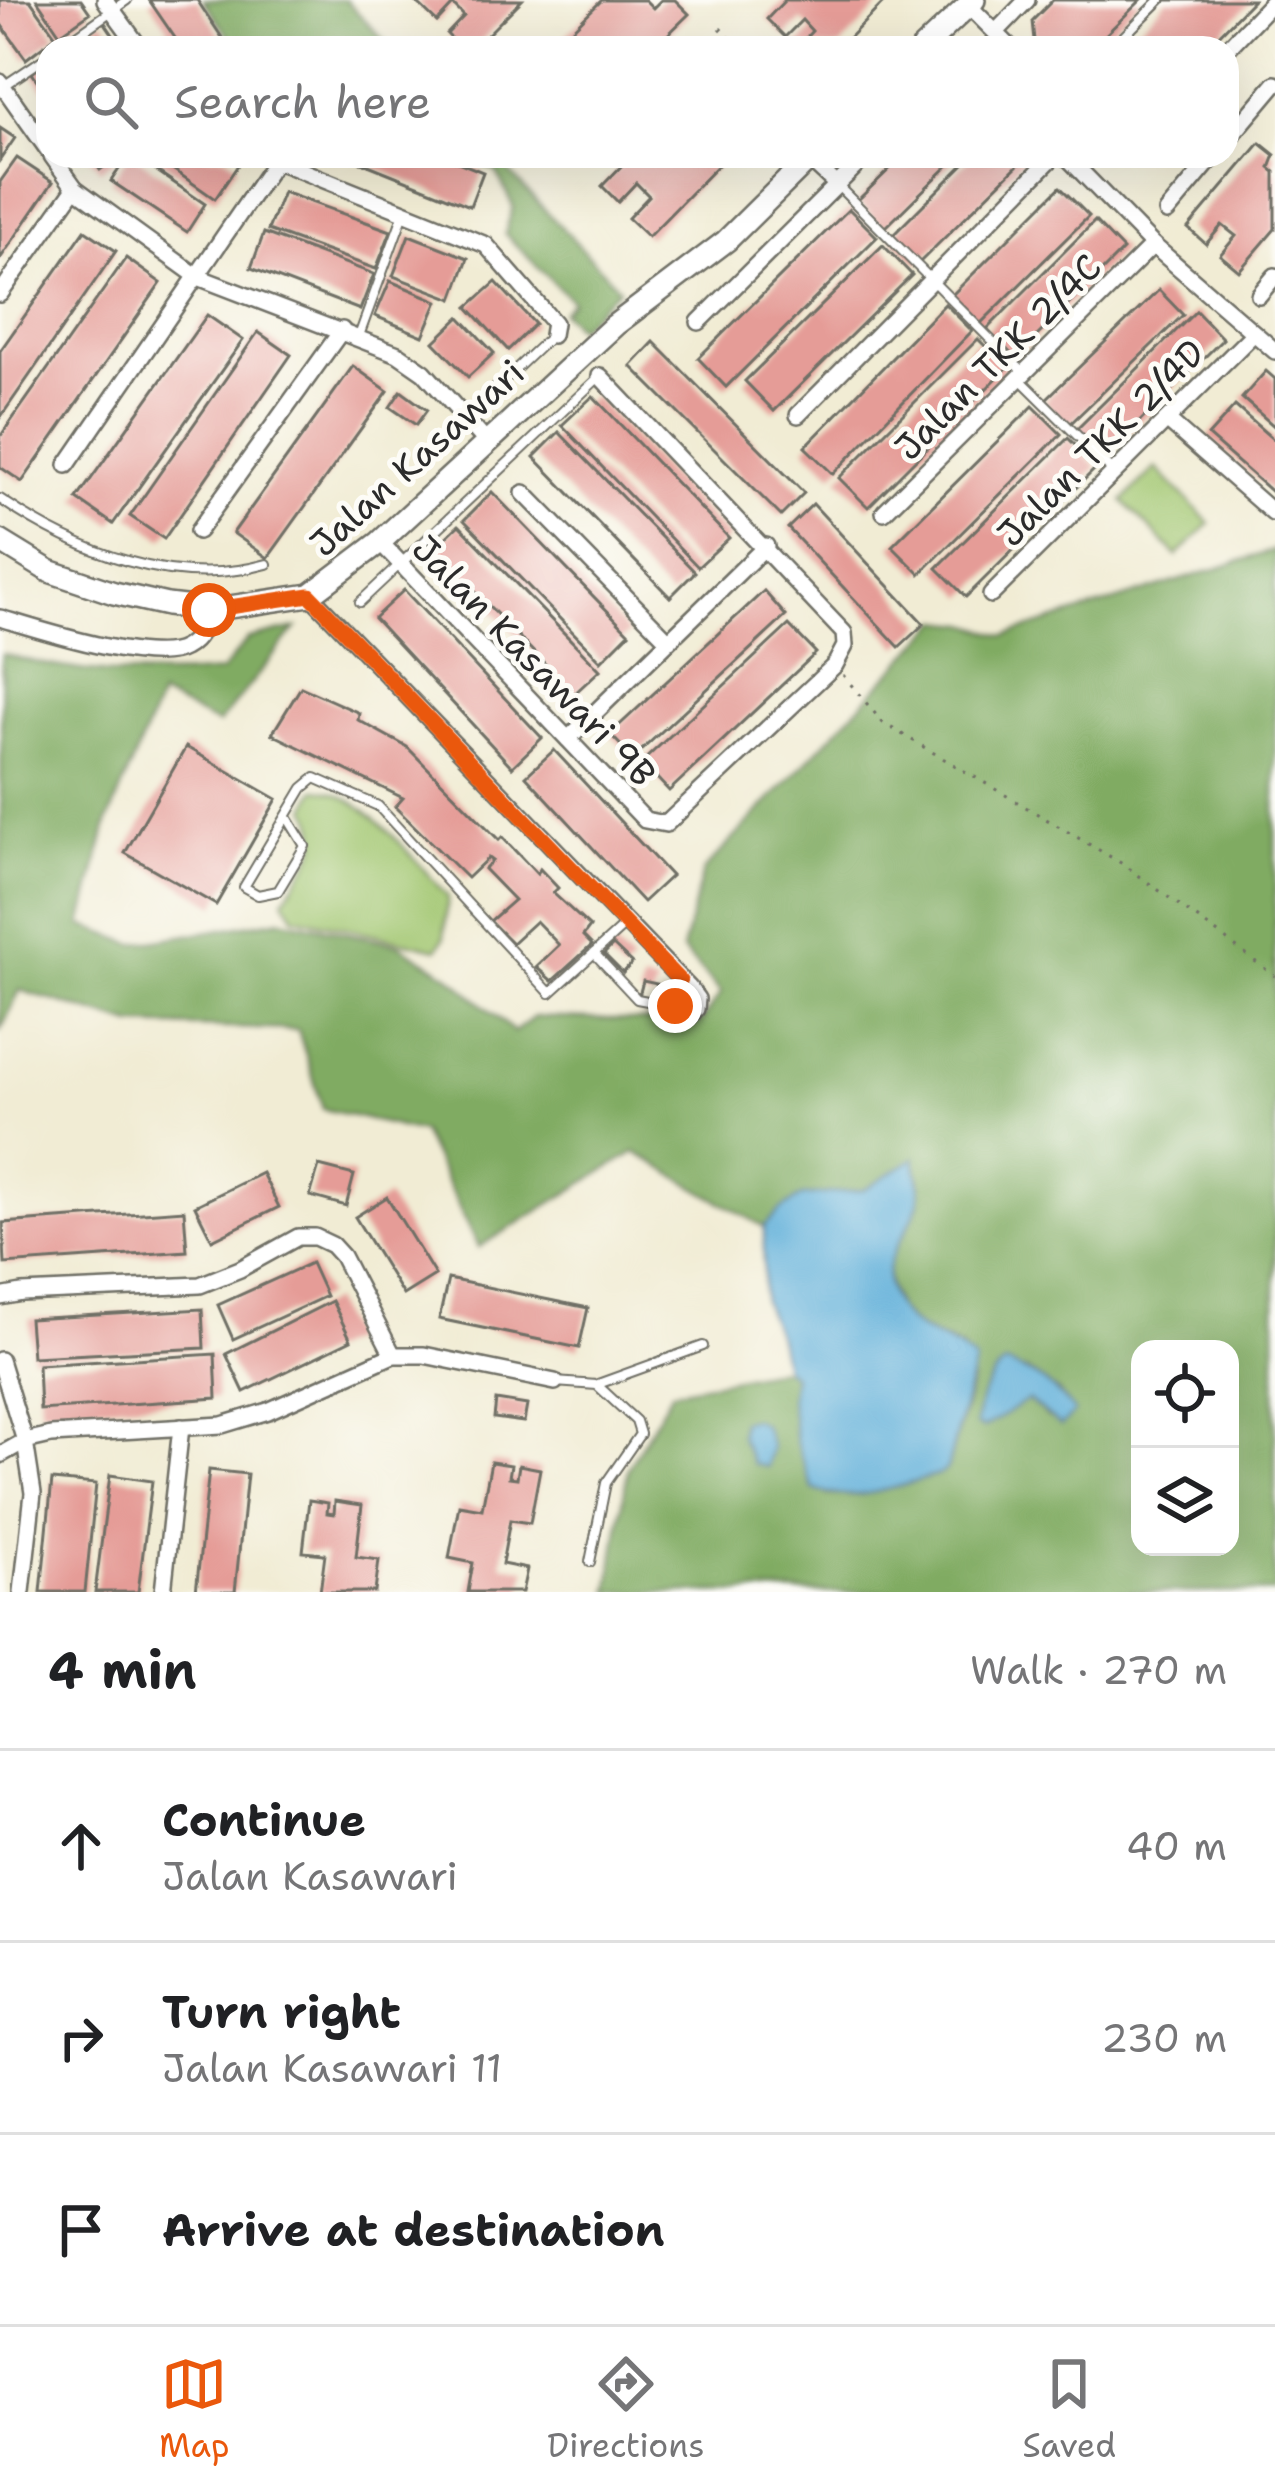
<!DOCTYPE html>
<meta charset="utf-8">
<style>
body{margin:0;font-family:"Shantell Sans",sans-serif;background:#f2f2f2;color:#202124}
.controls{position:absolute;right:36px;bottom:36px;display:grid;overflow:hidden;border-radius:24px;box-shadow:0 12px 48px #0002}
.controls button{width:108px;height:108px;display:grid;place-items:center;padding:0;border:0;border-bottom:3px solid #e0e0e0;background:#fff;color:#202124;font:60px sans-serif}
.stop{position:absolute;width:36px;height:36px;margin:-27px;border:9px solid #ea580c;border-radius:50%;background:#fff}
.stop.end{background:#ea580c;border-color:#fff;box-shadow:0 3px 12px #0008}
.list{margin:0;padding:0;list-style:none}
h2{display:flex;justify-content:space-between;align-items:center;height:156px;margin:0;padding:0 48px;font-size:51px}
h2 small{font-size:39px;font-weight:400;color:#757577}
.list li{display:grid;grid-template-columns:78px 1fr auto;gap:36px;align-items:center;box-sizing:border-box;height:192px;padding:0 48px;border-top:3px solid #e0e0e0}
.list b{display:block;font-size:45px;white-space:nowrap}
.list p{margin:0;font-size:39px;white-space:nowrap;color:#757577}
.list em{font-size:39px;font-style:normal;color:#757577}
.icon{flex:none;width:66px;height:66px;fill:none;stroke:currentColor;stroke-width:2;stroke-linecap:round;stroke-linejoin:round}
.map{position:relative;flex:none;width:1275px;height:1592px;overflow:hidden}
.search{position:absolute;background:#fff;box-shadow:0 12px 48px #0002;left:36px;right:36px;top:36px;height:132px;display:flex;align-items:center;gap:30px;box-sizing:border-box;padding:0 42px;border-radius:36px;color:#757577;font-size:45px}
.sheet{height:732px;background:#fff}
nav{display:flex;justify-content:space-around;align-items:center;box-sizing:border-box;height:168px;border-top:3px solid #e0e0e0;background:#fff;font-size:33px;color:#757577}
nav a{display:grid;justify-items:center;gap:6px}
nav .on{color:#ea580c}
.map>svg:first-child{display:block}
.green{fill:#a1c670;stroke:#66784e;stroke-width:3}
.forest{fill:#80ab62;stroke:#566b46;stroke-width:3;fill-rule:evenodd}
.water{fill:#5eafd9;stroke:#446d82;stroke-width:3}
.building{fill:#e59c97}
.lines{fill:none;stroke-linecap:round;stroke-linejoin:round}
.lane-casing{stroke:#706f66;stroke-width:12}
.street-casing{stroke:#706f66;stroke-width:20}
.secondary-casing{stroke:#706f66;stroke-width:26}
.path{stroke:#706f66;stroke-width:3;stroke-dasharray:3 9;stroke-linecap:butt}
.lane{stroke:#fff;stroke-width:8}
.street{stroke:#fff;stroke-width:15}
.secondary{stroke:#fff;stroke-width:21}
.route{stroke:#ea580c;stroke-width:15}
.labels{text-anchor:middle;dominant-baseline:central;stroke-width:10;stroke-linejoin:round;paint-order:stroke}
.street-label{font-size:36px;fill:#2b2b2b;stroke:#fdfcf7}
</style>
<div class="map">
<svg width="1275" height="1592" viewBox="0 0 1275 1592">
<rect width="100%" height="100%" fill="#fdfcf7"/>
<filter id="ink" filterUnits="userSpaceOnUse"><feTurbulence type="fractalNoise" baseFrequency=".00833" numOctaves="2"/><feDisplacementMap in="SourceGraphic" scale="24" xChannelSelector="R" yChannelSelector="G"/><feConvolveMatrix kernelMatrix="1 2 1 2 8 2 1 2 1" color-interpolation-filters="sRGB"/></filter>
<filter id="wash" filterUnits="userSpaceOnUse"><feTurbulence type="fractalNoise" baseFrequency=".004" numOctaves="4" result="noise"/><feDisplacementMap in="SourceGraphic" scale="48" xChannelSelector="R" yChannelSelector="G"/><feGaussianBlur stdDeviation="2.7" result="paint"/><feColorMatrix in="noise" values="0 0 0 0 0 0 0 0 0 0 0 0 0 0 0 0 0 1.4 0 .05"/><feComposite in="paint" operator="in"/></filter>
<g filter="url(#wash)">
<rect width="100%" height="100%" fill="#f1ecd4"/>
<g class="green">
<path d="M1156,468l54,55 -33,33 -54,-55z"/>
<path d="M316,789c46,0 103,76 132,108l-4,41 -7,11 -143,-33 -10,-17c21,-33 47,-54 23,-91z"/>
</g>
<g class="forest">
<path d="M203,0h143l45,48h-154z"/>
<path d="M457,156h37l125,132 -42,40 -15,-16 10,-11 -67,-67 8,-28 -17,-35z"/>
<path d="M1275,550v1042h-666l19,-124 44,-77 112,-23 9,7 -3,25 6,42 31,53h33l78,-20 9,-6 25,-87 -9,-33 -47,-22 -17,-17 -9,-22 -4,-22 35,-80 -6,-27 -52,31 -61,6 -38,31 -129,-75 -156,95 -58,-115 -98,-23 -25,-79 -165,-5 -113,-35 -20,42 2,-378c72,20 145,25 219,18l27,-33 48,-11 -78,96 -58,-28 -53,128 -25,101 52,19 147,-25 117,25 52,32 64,56 20,-15 166,6 21,-30 -39,-43 21,-79 237,-250 28,3 37,12zM1140,1349h90v198h-90zM1026,1370l33,22 14,20 -24,6 -21,-18 -10,3z"/>
</g>
<g class="water">
<path d="M915,1158c2,16 8,30 3,47 -13,38 -48,60 -20,104 17,27 56,30 77,53l-28,107 -9,6c-39,11 -86,30 -125,14l-17,-47 -6,-42 3,-25 -9,-7 -6,-30 -15,-36 1,-75 17,-17 21,-14 61,-6z"/>
<path d="M1005,1364c29,9 51,23 69,48l-13,14 -33,-26 -45,28 -7,-3c2,-24 9,-46 29,-61z"/>
<path d="M753,1419l11,7 7,21 -4,20 -14,-3 -13,-28 1,-15z"/>
</g>
<g id="blocks">
<g class="building">
<path d="M0,0h30l26,36 -30,23 -26,-36z"/>
<path d="M37,0h44l9,13 -30,21z"/>
<path d="M149,0h48l32,48h-47z"/>
<path d="M420,0h102l-48,48h-14l-13,-14 17,-18 -11,-11 -16,17 -20,-19z"/>
<path d="M602,0h43l8,8 8,-8h14l14,14 -35,34h-101z"/>
<path d="M785,0h101l-47,48h-43l16,-17 -10,-11 -17,17 -18,-18z"/>
<path d="M1053,0h88l-49,48h-52l-6,-8 -2,-19z"/>
<path d="M1167,0h86l-47,48h-88z"/>
<path d="M103,20l19,28h-48l-4,-5z"/>
<path d="M48,61v35l-16,-23z"/>
<path d="M0,128l15,10 -15,22z"/>
<path d="M1260,143l15,12 -5,13 5,4v57l-36,42 -19,-16 16,-19 -14,-11 -16,19 -18,-16z"/>
<path d="M90,156h29l-19,14z"/>
<path d="M128,156h7l70,48 -18,28 -76,-51z"/>
<path d="M154,156h71l13,9 -23,34z"/>
<path d="M346,156h97l40,16 -13,34z"/>
<path d="M631,156h96l-79,81 -20,-19 21,-22 -13,-13 -18,19 -16,-16z"/>
<path d="M903,156h55l-73,72 -28,-27z"/>
<path d="M972,156h55l-109,108 -27,-27z"/>
<path d="M17,158l36,24 -53,77v-77z"/>
<path d="M1060,187l29,29 -111,110 -28,-29z"/>
<path d="M283,192l108,39 -15,38 -108,-39z"/>
<path d="M849,209l28,28 -151,150 -28,-29z"/>
<path d="M1095,221l28,29 -110,110 -29,-28z"/>
<path d="M85,230l31,21 -116,167v-67z"/>
<path d="M264,233l110,41 -14,36 -109,-42z"/>
<path d="M409,235l59,23 -15,41 -60,-23z"/>
<path d="M883,245l29,30 -138,136 -29,-30z"/>
<path d="M126,258l35,25 -139,199 -22,-15v-30z"/>
<path d="M390,281l48,20 -15,35 -48,-20z"/>
<path d="M496,282l39,42 -27,26 -40,-43z"/>
<path d="M1159,290l24,25 -115,111 -24,-25z"/>
<path d="M945,304l27,27 -139,143 -28,-27z"/>
<path d="M1196,311l27,28 -120,119 -27,-28z"/>
<path d="M207,315l36,25 -130,184 -36,-25z"/>
<path d="M460,317l34,36 -26,24 -34,-35z"/>
<path d="M258,332l33,23 -127,184 -34,-23z"/>
<path d="M978,339l29,29 -139,139 -29,-29z"/>
<path d="M654,342l150,151 -23,23 -150,-150z"/>
<path d="M353,366l35,25 -120,167 -35,-25z"/>
<path d="M1266,371l9,8v48l-33,-29z"/>
<path d="M401,391l26,19 -11,15 -26,-18z"/>
<path d="M593,396l136,142 -31,29 -136,-142z"/>
<path d="M1033,406l28,28 -141,140 -28,-28z"/>
<path d="M1235,406l40,35v54l-67,-59z"/>
<path d="M559,432l136,140 -25,25 -136,-140z"/>
<path d="M1068,438l29,29 -131,130 -29,-29z"/>
<path d="M492,492l137,141 -28,28 -137,-141z"/>
<path d="M813,504l111,120 -25,23 -111,-119z"/>
<path d="M459,525l141,145 -26,24 -140,-145z"/>
<path d="M404,590l138,148 -30,29 -138,-149z"/>
<path d="M764,591l22,25 -153,142 -23,-24z"/>
<path d="M789,625l27,28 -147,138 -27,-29z"/>
<path d="M301,687l58,26 -1,7 49,27 92,93 3,-3 35,37 3,-5 18,19 -5,5 37,34 -7,9 9,9 -40,36 -16,-14 23,-22 -23,-24 -24,22 -22,-22 24,-21 -30,-31 8,-8 -4,-3 -21,20 -72,-71 8,-9 -131,-64z"/>
<path d="M186,747l91,52 -61,106 -91,-52z"/>
<path d="M554,750l117,126 -28,26 -117,-126z"/>
<path d="M613,945l19,18 -9,10 -19,-19z"/>
<path d="M643,981l14,3 -5,15 -13,-3z"/>
<path d="M319,1166l35,9 -8,31 -36,-10z"/>
<path d="M262,1173l17,34 -67,33 -17,-34z"/>
<path d="M387,1197l48,78 -32,20 -48,-78z"/>
<path d="M184,1210l3,41 -182,13 -2,-41z"/>
<path d="M311,1263l15,33 -93,43 -15,-34z"/>
<path d="M448,1279l140,29 -9,40 -140,-29z"/>
<path d="M332,1301l19,39 -107,52 -18,-38z"/>
<path d="M202,1309l2,39 -172,9 -3,-38z"/>
<path d="M215,1354l2,44 -177,12 -2,-45z"/>
<path d="M496,1400l31,5 -3,17 -30,-4z"/>
<path d="M491,1462l20,3 -2,12 8,1 2,-13 21,4 -10,54 -20,-3 -8,44 25,5 -5,23h-54l5,-29 -24,-5 10,-53 23,4z"/>
<path d="M209,1470l38,4 -12,118h-39z"/>
<path d="M110,1475l42,6 -14,111h-43z"/>
<path d="M52,1480l44,4 -11,108h-44z"/>
<path d="M309,1500l19,3 -1,10 7,1 1,-13 27,4 -6,52 23,3 -4,32h-55l5,-38 -22,-2z"/>
</g>
</g>
</g>
<g filter="url(#ink)">
<use href="#blocks" fill-opacity="0" stroke="#706f66" stroke-width="3"/>
<g class="lines">
<g class="lane-casing">
<g id="lane">
<path d="M59,48l68,-48"/>
<path d="M1112,48l48,-48"/>
<path d="M5,85l43,-29"/>
<path d="M837,185l186,187"/>
<path d="M359,336l45,-123"/>
<path d="M1020,379l93,92"/>
<path d="M466,416l85,-80"/>
<path d="M0,499c77,53 174,91 267,65"/>
<path d="M360,602l239,-225"/>
<path d="M287,817l18,29 -27,45 -20,4 -14,-8 59,-99 12,-10 63,28 172,187 75,-68"/>
<path d="M594,953l43,46 37,7"/>
<path d="M555,1382l42,3 39,36 4,13 -34,49 -16,79"/>
<path d="M598,1384l105,-38"/>
</g>
</g>
<g class="street-casing">
<g id="street">
<path d="M105,0l35,48"/>
<path d="M968,5l43,43"/>
<path d="M996,32l31,-32"/>
<path d="M1227,49l47,-49"/>
<path d="M0,82l48,68"/>
<path d="M1227,141l48,-57"/>
<path d="M52,156l23,32 123,89 200,77 26,18 64,72"/>
<path d="M265,156l221,89 68,78 -2,12"/>
<path d="M1066,156l87,89 122,106"/>
<path d="M809,159l28,26"/>
<path d="M1167,212l47,-56"/>
<path d="M0,294l75,-106"/>
<path d="M1259,295l16,-19"/>
<path d="M699,322l167,-166"/>
<path d="M798,415l256,-259"/>
<path d="M1168,421l105,92"/>
<path d="M67,465l208,-303"/>
<path d="M524,493l144,147"/>
<path d="M884,512l269,-267"/>
<path d="M198,531l144,-201"/>
<path d="M380,542l265,278 21,4 169,-159 10,-19 -1,-13 -244,-257"/>
<path d="M310,595l379,393 8,11 -1,10 -7,8 -7,-1c-10,-14 -9,-20 -2,-35"/>
<path d="M991,595l263,-262"/>
<path d="M0,618c37,11 152,49 184,30 16,-9 20,-22 25,-38"/>
<path d="M568,739l198,-193"/>
<path d="M0,1297l22,-4 178,-8 40,-16 58,-32h17l17,8 10,11 51,99"/>
<path d="M0,1360l25,81 8,52 -11,99"/>
<path d="M0,1455l25,-14 26,-6 171,-10 46,-14 125,-56h31l131,27"/>
<path d="M163,1592l18,-165"/>
</g>
</g>
<g class="secondary-casing">
<g id="secondary">
<path d="M923,48l51,-48"/>
<path d="M0,541l49,30 65,22 53,12 42,5 101,-15 70,-53 235,-217 111,-84 86,-85"/>
</g>
</g>
<g class="path">
<path d="M720,28l20,20"/>
<path d="M878,48l1,-1"/>
<path d="M843,675l40,48 243,143 149,110"/>
</g>
<use href="#lane" class="lane"/>
<use href="#street" class="street"/>
<use href="#secondary" class="secondary"/>
</g>
</g>
<g class="lines" filter="url(#ink)">
<path class="route" d="M209,610l101,-15 370,386 -7,15 2,10"/>
</g>
<g class="labels">
<g class="street-label">
<text transform="translate(998 357) rotate(-45)">Jalan TKK 2/4C</text>
<text transform="translate(1101 443) rotate(-45)">Jalan TKK 2/4D</text>
<text transform="translate(417 458) rotate(-42)">Jalan Kasawari</text>
<text transform="translate(534 661) rotate(46)">Jalan Kasawari 9B</text>
</g>
</g>
</svg>
<div class="controls">
<button><svg class="icon" aria-label="locate" viewBox="0 0 24 24"><circle cx="12" cy="12" r="6"/><path d="M12 2v4M12 18v4M2 12h4M18 12h4"/></svg></button>
<button><svg class="icon" aria-label="layers" viewBox="0 0 24 24"><path d="M12 4l9 5-9 5-9-5zM3 14l9 5 9-5"/></svg></button>
</div>
<div class="stop" style="left:209px;top:610px"></div>
<div class="stop end" style="left:675px;top:1006px"></div>
<div class="search"><svg class="icon" aria-label="search" viewBox="0 0 24 24"><circle cx="10" cy="10" r="6"/><path d="M15 15l6 6"/></svg>Search here</div>
</div>
<section class="sheet">
<h2>4 min<small>Walk · 270 m</small></h2>
<ul class="list">
<li><svg class="icon" aria-label="ahead" viewBox="0 0 24 24"><path d="M12 20V5M6 11l6-6 6 6"/></svg><div><b>Continue</b><p>Jalan Kasawari</p></div><em>40 m</em></li>
<li><svg class="icon" aria-label="right" viewBox="0 0 24 24"><path d="M7 20v-9h11M14 6l5 5-5 5"/></svg><div><b>Turn right</b><p>Jalan Kasawari 11</p></div><em>230 m</em></li>
<li><svg class="icon" aria-label="arrive" viewBox="0 0 24 24"><path d="M6 21V4h12l-3 4 3 4H6"/></svg><div><b>Arrive at destination</b></div></li>
</ul>
</section>
<nav>
<a class="on"><svg class="icon" aria-label="map" viewBox="0 0 24 24"><path d="M3 6l6-2 6 2 6-2v14l-6 2-6-2-6 2zM9 4v14M15 6v14"/></svg>Map</a>
<a><svg class="icon" aria-label="directions" viewBox="0 0 24 24"><path d="M12 3l9 9-9 9-9-9zM9 14v-3h6M13 9l2 2-2 2"/></svg>Directions</a>
<a><svg class="icon" aria-label="saved" viewBox="0 0 24 24"><path d="M7 4h10v16l-5-4-5 4z"/></svg>Saved</a>
</nav>
